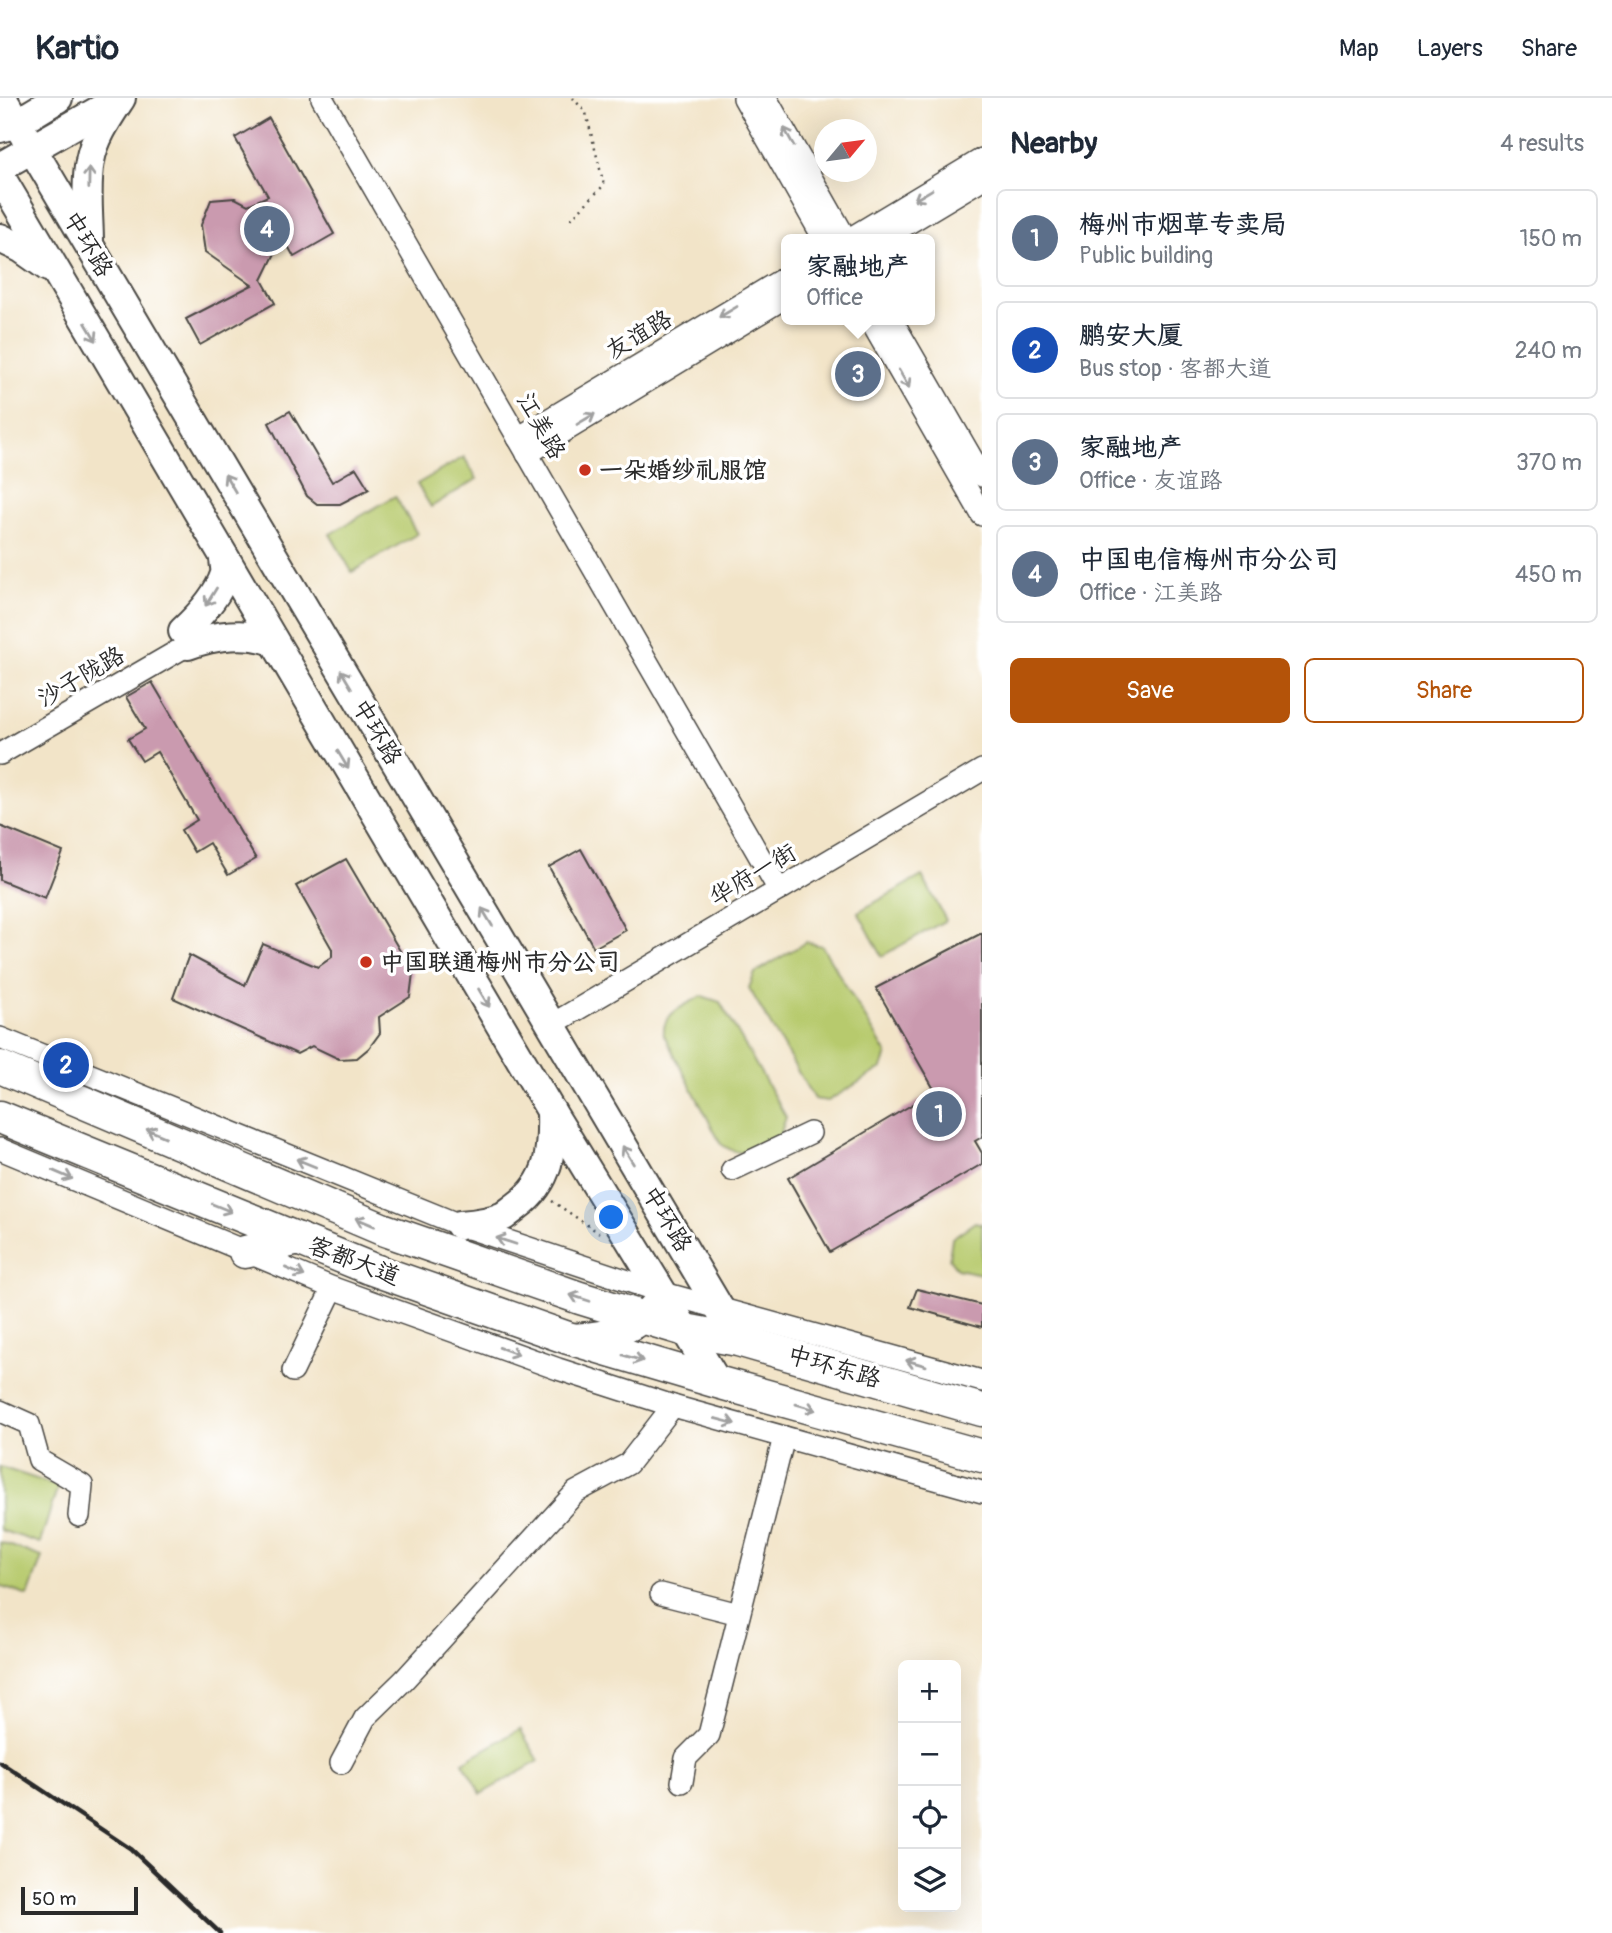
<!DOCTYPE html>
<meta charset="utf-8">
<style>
body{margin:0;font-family:Pangolin,"LXGW WenKai TC",sans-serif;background:#f6f6f7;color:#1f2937}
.controls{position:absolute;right:21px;bottom:21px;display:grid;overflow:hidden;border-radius:10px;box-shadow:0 7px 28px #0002}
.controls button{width:63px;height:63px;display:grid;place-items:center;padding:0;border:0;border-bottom:2px solid #e0e1e3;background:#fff;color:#1f2937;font:35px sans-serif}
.compass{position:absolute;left:814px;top:21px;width:63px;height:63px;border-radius:50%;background:#fff;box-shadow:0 7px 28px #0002;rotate:61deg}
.scale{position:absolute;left:21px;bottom:18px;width:117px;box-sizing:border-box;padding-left:7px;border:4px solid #2b2b2b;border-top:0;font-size:19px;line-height:24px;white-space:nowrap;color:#2b2b2b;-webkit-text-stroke:5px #fff;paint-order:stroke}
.you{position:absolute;left:612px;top:1120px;width:24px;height:24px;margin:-18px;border:5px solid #fff;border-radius:50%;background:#1a73e8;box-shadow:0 0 0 10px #1a73e833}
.badge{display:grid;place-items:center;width:46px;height:46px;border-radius:50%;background:#b45309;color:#fff;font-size:23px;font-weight:700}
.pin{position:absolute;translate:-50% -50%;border:4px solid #fff;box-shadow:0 2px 7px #0006}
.popup{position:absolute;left:781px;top:136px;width:154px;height:91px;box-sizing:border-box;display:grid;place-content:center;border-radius:10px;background:#fff;filter:drop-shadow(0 2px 5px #0005);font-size:23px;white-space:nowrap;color:#747a83}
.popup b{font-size:26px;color:#1f2937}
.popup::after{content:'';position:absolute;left:50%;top:100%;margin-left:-14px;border:14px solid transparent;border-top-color:#fff}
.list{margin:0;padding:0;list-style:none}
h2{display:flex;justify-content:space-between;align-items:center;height:91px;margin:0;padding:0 28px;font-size:30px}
h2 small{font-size:23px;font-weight:400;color:#747a83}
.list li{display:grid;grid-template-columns:46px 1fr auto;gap:21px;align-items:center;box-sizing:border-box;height:98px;margin:0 14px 14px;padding:0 14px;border:2px solid #e0e1e3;border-radius:10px}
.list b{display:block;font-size:26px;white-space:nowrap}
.list p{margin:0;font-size:23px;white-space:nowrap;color:#747a83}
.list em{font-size:23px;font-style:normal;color:#747a83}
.actions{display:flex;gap:14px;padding:21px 28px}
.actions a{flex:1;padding:16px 0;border:2px solid #b45309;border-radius:10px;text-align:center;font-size:24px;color:#b45309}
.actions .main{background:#b45309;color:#fff}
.icon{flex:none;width:38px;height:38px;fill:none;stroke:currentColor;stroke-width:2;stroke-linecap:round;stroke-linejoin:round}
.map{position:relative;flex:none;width:982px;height:1835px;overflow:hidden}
header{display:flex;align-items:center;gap:42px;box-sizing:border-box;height:98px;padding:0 35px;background:#fff;border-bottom:2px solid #e0e1e3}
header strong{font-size:33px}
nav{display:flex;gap:38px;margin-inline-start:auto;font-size:24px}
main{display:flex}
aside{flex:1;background:#fff}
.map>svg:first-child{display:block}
.green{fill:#b7ca6d;stroke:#717a4c;stroke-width:2}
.building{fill:#ca9aaf}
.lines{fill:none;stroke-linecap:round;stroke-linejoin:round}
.minor-casing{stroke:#494743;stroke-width:24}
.major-casing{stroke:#494743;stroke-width:32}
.highway-casing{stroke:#494743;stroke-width:35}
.path{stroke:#494743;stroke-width:2.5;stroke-dasharray:2 5;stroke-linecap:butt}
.minor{stroke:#fff;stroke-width:21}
.major{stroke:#fff;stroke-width:28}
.highway{stroke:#fff;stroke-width:32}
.rail{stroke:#2b2b2b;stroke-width:4.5}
.oneway{stroke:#a0a0a0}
.poi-dot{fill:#c8321e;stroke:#fff;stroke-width:2.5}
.labels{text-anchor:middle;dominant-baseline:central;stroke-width:7;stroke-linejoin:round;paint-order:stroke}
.street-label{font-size:24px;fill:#2b2b2b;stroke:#fff}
.poi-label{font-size:24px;font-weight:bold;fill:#2b2b2b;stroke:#fff;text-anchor:start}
</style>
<header>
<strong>Kartio</strong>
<nav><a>Map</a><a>Layers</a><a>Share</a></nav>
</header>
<main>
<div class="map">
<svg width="982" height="1835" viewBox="0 0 982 1835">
<rect width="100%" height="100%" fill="#fff"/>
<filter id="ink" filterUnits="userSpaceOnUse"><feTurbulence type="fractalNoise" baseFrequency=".0143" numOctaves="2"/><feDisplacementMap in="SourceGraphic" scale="14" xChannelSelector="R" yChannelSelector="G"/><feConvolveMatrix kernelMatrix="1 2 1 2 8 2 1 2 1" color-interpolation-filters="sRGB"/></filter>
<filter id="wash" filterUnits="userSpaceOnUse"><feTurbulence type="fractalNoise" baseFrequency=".00686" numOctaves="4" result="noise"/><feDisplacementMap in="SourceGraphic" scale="28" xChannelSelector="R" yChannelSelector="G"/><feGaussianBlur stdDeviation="1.57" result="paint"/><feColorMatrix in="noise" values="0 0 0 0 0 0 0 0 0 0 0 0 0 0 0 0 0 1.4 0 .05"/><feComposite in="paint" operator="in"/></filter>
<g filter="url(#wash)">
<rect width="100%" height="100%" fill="#f2e4c8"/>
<g class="green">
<path d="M464,359l13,22 -46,28 -14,-23z"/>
<path d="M395,398l22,38 -65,38 -22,-38z"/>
<path d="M922,778l24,44 -64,36 -24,-44z"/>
<path d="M806,844l16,4 65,108 -5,14 -54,33 -14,-2 -65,-111 6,-15z"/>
<path d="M702,898l18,6 66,115 -6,18c-23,13 -34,27 -59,9l-57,-109c-3,-22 22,-30 38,-39z"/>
<path d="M975,1124l7,2v50l-25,-5 -8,-11 3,-20z"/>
<path d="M0,1369l58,19 -18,57 -40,-13z"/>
<path d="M0,1444l42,15 -14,39 -28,-10z"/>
<path d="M520,1631l19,32 -58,33 -18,-32z"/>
</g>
<g id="blocks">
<g class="building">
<path d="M269,20l65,116 -40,23 -11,-20 -21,43 13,23 -75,42 -14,-26 66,-34 -47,-33 -4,-27 10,-25 24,-2 13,7 20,-9 -33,-58z"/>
<path d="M290,313l42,71 24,-14 13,21 -29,15h-23l-10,-8 -38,-73z"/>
<path d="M152,584l104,177 -28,16 -19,-32 -15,9 -13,-22 16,-10 -40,-68 -15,9 -14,-22 17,-10 -19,-32z"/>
<path d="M0,728l63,26 -18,46 -45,-18z"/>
<path d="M581,751l45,81 -32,18 -45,-81z"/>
<path d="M346,761l67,114 -3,24 -31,20 1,16 -11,15 -12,10 -18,1 -27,-13 -15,8 -124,-56 16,-43 56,30 18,-41 55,23 14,-10v-8l-36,-63z"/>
<path d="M982,835v204l-7,4 7,12v11l-152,88 -42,-74 147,-87 -59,-103z"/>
<path d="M917,1191l65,16v22l-72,-20z"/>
</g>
</g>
</g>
<g filter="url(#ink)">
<use href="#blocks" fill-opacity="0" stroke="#494743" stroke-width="2"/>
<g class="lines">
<g class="minor-casing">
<g id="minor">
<path d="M322,0l457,792"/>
<path d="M744,0l80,141"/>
<path d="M766,0l80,141"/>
<path d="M849,141l133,-80"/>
<path d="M882,141l100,-60"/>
<path d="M870,222l112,195"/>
<path d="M892,222l90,156"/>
<path d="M518,340l268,-161"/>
<path d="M527,356l259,-157"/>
<path d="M0,656l188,-109"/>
<path d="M551,927l431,-255"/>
<path d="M0,940l460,187 204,68 318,88"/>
<path d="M0,1051l333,139 225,81 115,37 309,86"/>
<path d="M732,1072l78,-37"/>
<path d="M293,1273l40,-83"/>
<path d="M0,1313l29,13 10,36 43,25 -3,31"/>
<path d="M661,1496l78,20"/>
<path d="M341,1665l24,-45 39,-38 172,-188 52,-28 45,-58"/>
<path d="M682,1684l4,-24 23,-23 75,-298"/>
</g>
</g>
<g class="major-casing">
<g id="major">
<path d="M2,0l736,1242"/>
<path d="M0,30l17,-5 41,-25"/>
<path d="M0,69l119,-68"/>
<path d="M0,78l551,935 166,271"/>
<path d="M0,140l21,10 27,19"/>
<path d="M89,145c0,-25 -4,-57 1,-82 4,-23 18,-43 31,-63"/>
<path d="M183,533c16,-15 35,-35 42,-57 1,-5 -1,-11 -1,-17"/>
<path d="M188,547c26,-10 59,-14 85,-4"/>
<path d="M460,1127c14,-1 31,-3 44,-9 4,-3 9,-7 13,-10 34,-25 35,-56 34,-95"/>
<path d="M574,1240c32,-3 59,-4 79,-31"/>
</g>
</g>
<g class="highway-casing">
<g id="highway">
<path d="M0,969l382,162 75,26 123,43 65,20 40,12 53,10 244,70"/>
<path d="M0,1019l369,151 199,70 149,44 265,74"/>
<path d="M245,1154l54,-13"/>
</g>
</g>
<g class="path">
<path d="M571,121l33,-34 -18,-72 -13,-15"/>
<path d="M552,1103l47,32"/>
</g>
<use href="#minor" class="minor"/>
<use href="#major" class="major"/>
<use href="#highway" class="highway"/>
<path class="rail" d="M0,1664l131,87 89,84"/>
</g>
<defs><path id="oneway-shaft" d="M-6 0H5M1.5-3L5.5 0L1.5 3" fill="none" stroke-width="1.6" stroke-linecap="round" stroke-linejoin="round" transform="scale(1.75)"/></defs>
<g class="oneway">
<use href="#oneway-shaft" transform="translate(789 39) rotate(-119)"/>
<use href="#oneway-shaft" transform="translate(89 80) rotate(-89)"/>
<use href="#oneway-shaft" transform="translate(923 97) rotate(149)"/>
<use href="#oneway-shaft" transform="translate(728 214) rotate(149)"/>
<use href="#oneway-shaft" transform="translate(91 234) rotate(59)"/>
<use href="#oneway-shaft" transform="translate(904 281) rotate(60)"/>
<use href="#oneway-shaft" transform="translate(586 321) rotate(-31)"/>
<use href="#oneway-shaft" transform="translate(230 385) rotate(-121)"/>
<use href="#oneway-shaft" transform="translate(211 499) rotate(122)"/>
<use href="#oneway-shaft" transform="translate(346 581) rotate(-121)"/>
<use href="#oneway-shaft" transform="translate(343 662) rotate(59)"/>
<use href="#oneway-shaft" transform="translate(487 819) rotate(-121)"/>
<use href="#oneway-shaft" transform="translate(484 900) rotate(59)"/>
<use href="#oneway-shaft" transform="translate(156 1035) rotate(-157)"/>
<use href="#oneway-shaft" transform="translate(628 1057) rotate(-121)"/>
<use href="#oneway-shaft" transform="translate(306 1065) rotate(-158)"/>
<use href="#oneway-shaft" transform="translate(63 1077) rotate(23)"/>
<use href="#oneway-shaft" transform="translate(222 1110) rotate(22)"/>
<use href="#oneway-shaft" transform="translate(365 1124) rotate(-157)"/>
<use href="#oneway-shaft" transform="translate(506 1143) rotate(-162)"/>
<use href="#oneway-shaft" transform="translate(295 1174) rotate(23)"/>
<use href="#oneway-shaft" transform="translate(580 1200) rotate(-162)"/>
<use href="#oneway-shaft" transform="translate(509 1253) rotate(20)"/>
<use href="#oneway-shaft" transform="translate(633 1260) rotate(16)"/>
<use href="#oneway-shaft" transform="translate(916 1265) rotate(-164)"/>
<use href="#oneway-shaft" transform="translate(806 1309) rotate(16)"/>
<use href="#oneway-shaft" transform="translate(725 1323) rotate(15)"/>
</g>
</g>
<g class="poi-dot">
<circle cx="585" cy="372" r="7"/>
<circle cx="366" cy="864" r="7"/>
</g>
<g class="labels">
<g class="street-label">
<text transform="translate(88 146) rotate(59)">中环路</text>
<text transform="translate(639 237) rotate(-31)">友谊路</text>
<text transform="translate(541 328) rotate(60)">江美路</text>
<text transform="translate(81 579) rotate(-30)">沙子陇路</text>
<text transform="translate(377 634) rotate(59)">中环路</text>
<text transform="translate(753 777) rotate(-31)">华府一街</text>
<text transform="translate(667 1121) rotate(59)">中环路</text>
<text transform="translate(354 1163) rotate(21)">客都大道</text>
<text transform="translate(834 1269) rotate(16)">中环东路</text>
</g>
<g class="poi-label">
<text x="599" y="372">一朵婚纱礼服馆</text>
<text x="380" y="864">中国联通梅州市分公司</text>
</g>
</g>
</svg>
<div class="controls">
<button>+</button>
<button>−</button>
<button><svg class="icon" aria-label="locate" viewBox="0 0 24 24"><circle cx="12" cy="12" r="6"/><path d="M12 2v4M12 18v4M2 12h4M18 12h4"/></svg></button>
<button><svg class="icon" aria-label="layers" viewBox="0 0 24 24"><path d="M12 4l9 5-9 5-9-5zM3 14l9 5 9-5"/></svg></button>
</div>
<svg class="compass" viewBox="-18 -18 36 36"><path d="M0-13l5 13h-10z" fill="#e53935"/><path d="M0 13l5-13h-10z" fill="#747a83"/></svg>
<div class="scale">50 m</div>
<div class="you"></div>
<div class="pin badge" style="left:939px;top:1016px;background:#5c6f8a">1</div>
<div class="pin badge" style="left:66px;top:967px;background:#1a4fb4">2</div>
<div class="pin badge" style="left:858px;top:276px;background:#5c6f8a">3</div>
<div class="popup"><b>家融地产</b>Office</div>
<div class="pin badge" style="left:267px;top:131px;background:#5c6f8a">4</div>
</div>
<aside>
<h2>Nearby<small>4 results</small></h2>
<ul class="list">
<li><span class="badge" style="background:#5c6f8a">1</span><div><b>梅州市烟草专卖局</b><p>Public building</p></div><em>150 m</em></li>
<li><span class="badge" style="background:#1a4fb4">2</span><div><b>鹏安大厦</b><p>Bus stop · 客都大道</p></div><em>240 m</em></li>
<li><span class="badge" style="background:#5c6f8a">3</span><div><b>家融地产</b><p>Office · 友谊路</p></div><em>370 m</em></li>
<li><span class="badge" style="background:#5c6f8a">4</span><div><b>中国电信梅州市分公司</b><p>Office · 江美路</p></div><em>450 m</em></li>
</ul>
<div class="actions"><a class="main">Save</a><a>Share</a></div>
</aside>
</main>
